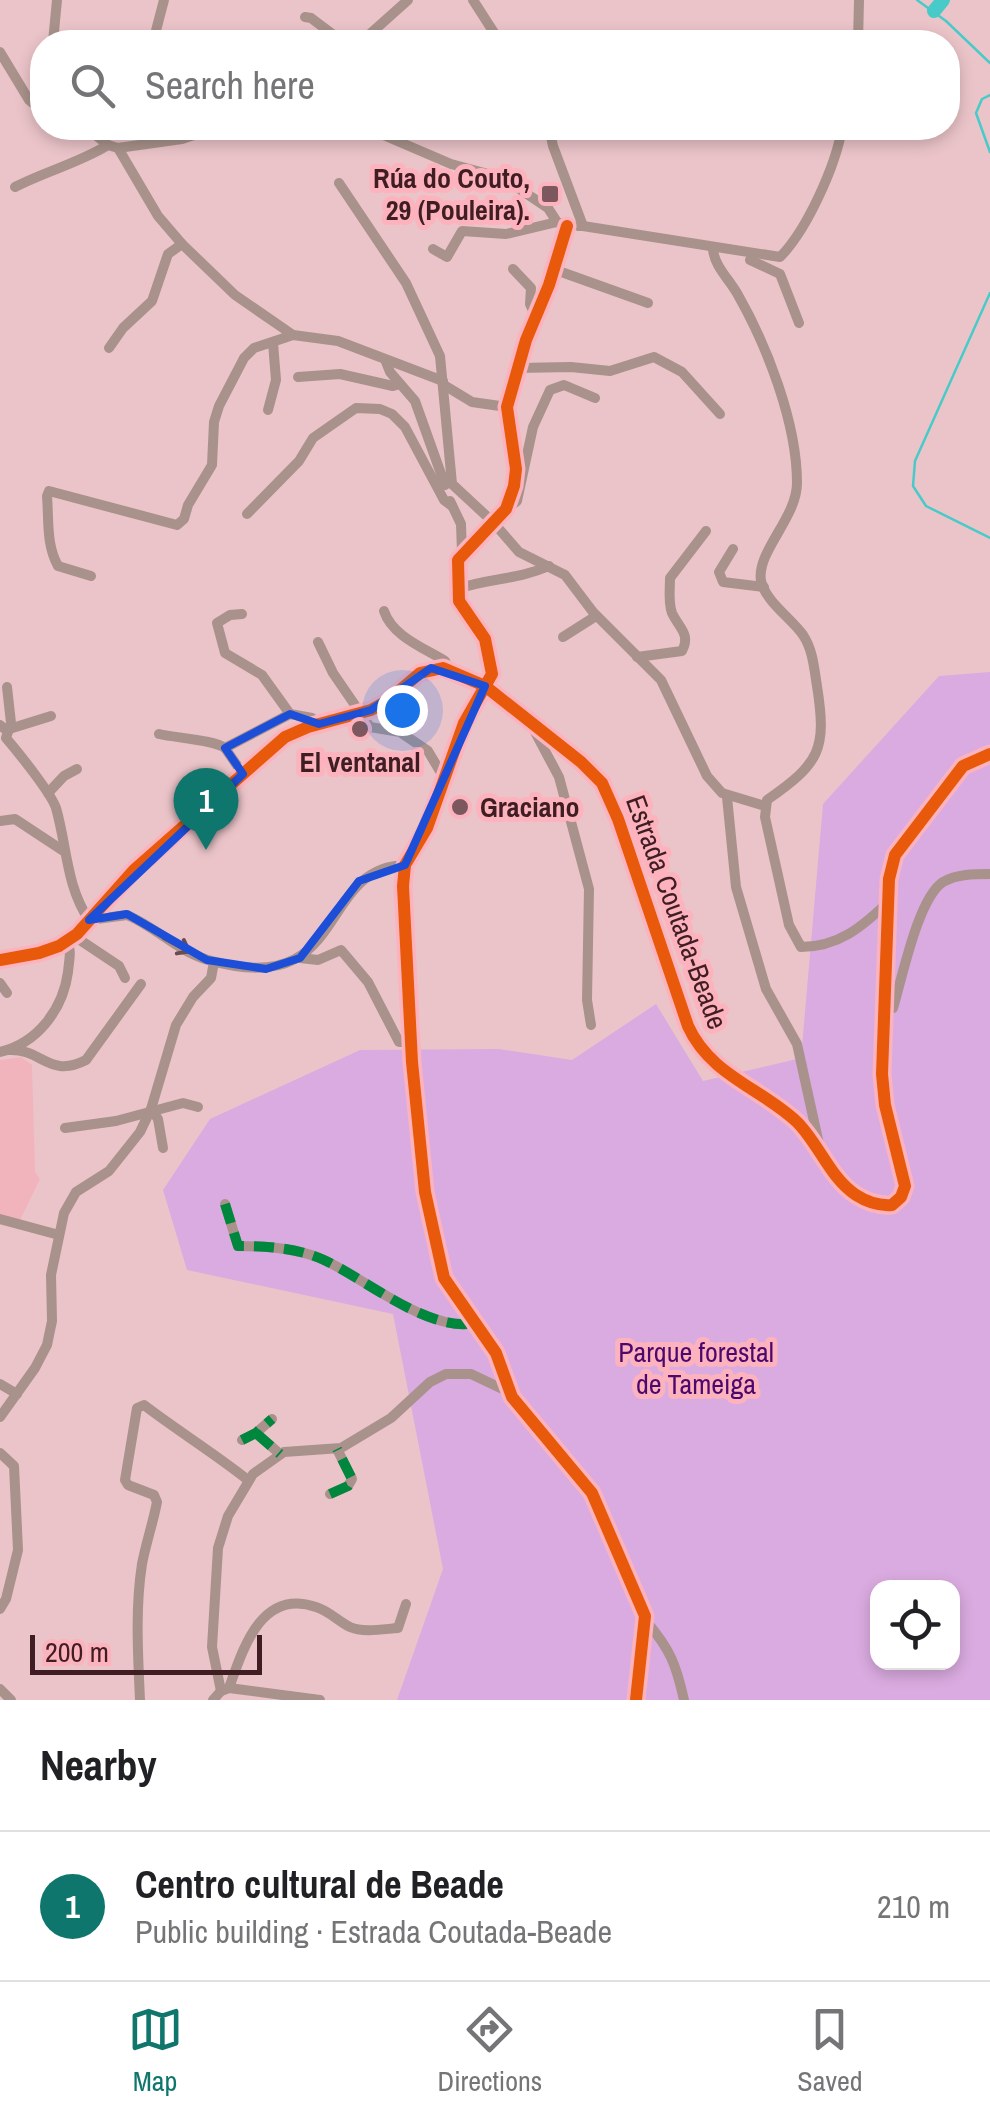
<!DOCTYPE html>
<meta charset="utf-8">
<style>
body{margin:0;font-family:"Archivo Narrow",sans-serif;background:#f6f6f6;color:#202124}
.controls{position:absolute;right:30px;bottom:30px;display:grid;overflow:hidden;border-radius:20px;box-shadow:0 5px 15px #0003}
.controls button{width:90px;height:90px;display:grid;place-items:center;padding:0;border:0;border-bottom:2px solid #e0e0e0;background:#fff;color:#202124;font:50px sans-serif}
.scale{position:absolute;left:30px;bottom:25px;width:232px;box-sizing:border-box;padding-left:10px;border:5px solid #401d23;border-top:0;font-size:28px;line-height:35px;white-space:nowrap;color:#401d23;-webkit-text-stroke:8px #fcb3bd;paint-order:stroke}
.you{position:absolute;left:402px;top:710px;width:35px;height:35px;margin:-25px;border:8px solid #fff;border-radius:50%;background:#1a73e8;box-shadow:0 0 0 15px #1a73e833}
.badge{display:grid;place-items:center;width:65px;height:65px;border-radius:50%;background:#0f766e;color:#fff;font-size:32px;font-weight:700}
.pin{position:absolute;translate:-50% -82px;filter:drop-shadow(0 2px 5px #0008)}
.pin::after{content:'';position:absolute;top:52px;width:35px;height:30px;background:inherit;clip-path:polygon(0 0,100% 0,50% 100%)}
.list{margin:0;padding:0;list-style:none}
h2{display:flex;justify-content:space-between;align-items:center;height:130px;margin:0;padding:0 40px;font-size:42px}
h2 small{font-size:32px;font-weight:400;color:#757577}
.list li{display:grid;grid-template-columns:65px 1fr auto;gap:30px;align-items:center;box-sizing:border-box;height:150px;padding:0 40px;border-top:2px solid #e0e0e0}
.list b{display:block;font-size:38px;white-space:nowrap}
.list p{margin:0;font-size:32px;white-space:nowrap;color:#757577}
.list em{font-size:32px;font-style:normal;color:#757577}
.icon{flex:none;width:55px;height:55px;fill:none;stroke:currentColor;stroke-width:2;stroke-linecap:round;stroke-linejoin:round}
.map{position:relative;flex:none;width:990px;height:1700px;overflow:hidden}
.search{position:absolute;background:#fff;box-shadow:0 5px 15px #0003;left:30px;right:30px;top:30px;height:110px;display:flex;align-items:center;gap:25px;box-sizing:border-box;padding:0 35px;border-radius:40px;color:#757577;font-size:38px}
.sheet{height:280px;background:#fff}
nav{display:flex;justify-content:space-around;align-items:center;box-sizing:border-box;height:140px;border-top:2px solid #e0e0e0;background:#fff;font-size:28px;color:#757577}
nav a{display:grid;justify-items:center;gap:5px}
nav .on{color:#0f766e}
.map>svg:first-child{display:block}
.built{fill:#f1b4bc}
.green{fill:#daabe0;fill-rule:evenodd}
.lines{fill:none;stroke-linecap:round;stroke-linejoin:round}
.stream{stroke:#48cbc8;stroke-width:2.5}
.river{stroke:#48cbc8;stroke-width:14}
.minor{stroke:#a9928b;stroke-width:10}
.quiet{stroke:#00873e;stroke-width:10;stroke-dasharray:20 10;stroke-linecap:butt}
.cycleway-casing{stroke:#fcb3bd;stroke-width:19}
.cycleway{stroke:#e8590c;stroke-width:12}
.oneway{stroke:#6a4c4d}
.marked{fill:none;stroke:#1d4ed8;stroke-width:8;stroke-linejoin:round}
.poi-dot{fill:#7c575d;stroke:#fcb3bd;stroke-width:4}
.labels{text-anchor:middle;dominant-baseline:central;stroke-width:10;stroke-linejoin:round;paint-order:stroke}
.poi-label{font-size:28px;font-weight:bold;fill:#401d23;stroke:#fcb3bd;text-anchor:end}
.street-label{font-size:28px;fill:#401d23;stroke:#fcb3bd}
.park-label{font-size:28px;fill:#4d086e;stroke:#fcb3bd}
</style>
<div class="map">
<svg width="990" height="1700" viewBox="0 0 990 1700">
<rect width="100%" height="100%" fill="#ebc4c9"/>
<path class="built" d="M21,1057l11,8 3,107 5,7 -21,43 -19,-5v-157z"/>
<path class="green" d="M990,672v1028h-593l46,-131 -50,-255 -206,-44 -24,-80 47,-71 150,-69 139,-1 73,11 84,-56 47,77 98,-23 22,-254 116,-128zM878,1588h74v74h-74z"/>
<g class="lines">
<g class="stream">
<path d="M917,0l29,21 44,42"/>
<path d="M990,95l-8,4 -6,14 14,39"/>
<path d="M990,293l-75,168 -2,25 13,20 64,32"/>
</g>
<path class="river" d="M934,11l9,-11"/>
<g class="minor">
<path d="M473,0l27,42"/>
<path d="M305,17l6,1 32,24"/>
<path d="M53,42l4,-42"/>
<path d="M153,42l11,-42"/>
<path d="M361,42l47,-42"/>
<path d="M858,42l1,-42"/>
<path d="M0,52l29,48 13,11"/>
<path d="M87,128l21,17 10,3 40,68 24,28 53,51 58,40"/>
<path d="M367,128l84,36 52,14 45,30 9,14 10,4"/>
<path d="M549,128l4,18 30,80h-5"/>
<path d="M118,148l64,-9 33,-11"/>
<path d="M339,183l67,100 34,73 12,128 41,38 26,30 46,23 28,37 68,68 46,96 15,17 43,13"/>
<path d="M15,187c31,-16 64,-24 93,-42"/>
<path d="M567,226l-18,59 -23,55 -19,67 9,62 -2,17 -8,23 -48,51 1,41 26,38 7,35 -28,49 -37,105 -22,37 -2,21 9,176 13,130 19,86 52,75 16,44 80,96 53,123 -9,84"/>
<path d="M583,226l197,31c27,-27 56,-92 62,-129"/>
<path d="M433,249l14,8 15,-26 44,3 51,-12"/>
<path d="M713,249c1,17 17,31 25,46 29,51 59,128 59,188 0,35 -41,69 -36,98 5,21 30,37 42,54 10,15 11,33 14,51 10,64 3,77 -50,114l-2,17 24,108 12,22c37,0 61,-20 86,-44"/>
<path d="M750,260l30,14 19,49"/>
<path d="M513,269l18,19 -1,16 5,11"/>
<path d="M553,269l95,34"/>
<path d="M109,348l14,-20 29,-27 16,-47 14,-10"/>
<path d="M386,362l4,10 25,29 30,84"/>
<path d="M518,368l53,-1 39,4 44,-14 28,15 38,42"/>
<path d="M298,377l42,-3 53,12 7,-2"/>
<path d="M444,385l28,17 35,5"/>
<path d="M268,410l8,-30 -3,-37"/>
<path d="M450,501l11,23 1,28"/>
<path d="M507,509l10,-8 16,-74 17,-37 14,-5 31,13"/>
<path d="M247,514l52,-53 14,-23 43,-30 24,1 12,5 13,13 39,73 8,6"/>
<path d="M733,549l-14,23 4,10 41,5"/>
<path d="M91,576l-33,-10c-12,-22 -9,-45 -11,-70l2,-5 128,34 7,-6 4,-14 24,-40 2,-43 5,-16 25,-48 10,-10 39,-13 45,6 105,40"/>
<path d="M457,589c32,-11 60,-9 92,-23"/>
<path d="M384,611c8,25 40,37 61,50l4,8"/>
<path d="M242,614l-12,1 -13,8 8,30 37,22 28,39 22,4 7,6"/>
<path d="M563,637l33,-21"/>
<path d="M318,642l15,31 37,54 30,5 28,19 16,27"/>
<path d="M637,657l45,-6c9,-17 -3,-23 -10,-38 -4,-11 -2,-24 -2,-35l36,-47"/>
<path d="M7,687l4,36 -5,15c12,14 45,55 50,70 11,38 10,78 33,112l38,-5c29,12 50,36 81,45 143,41 107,-92 197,-95"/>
<path d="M0,725l6,5 45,-14"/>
<path d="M535,732l24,45 30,112 -2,111 4,25"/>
<path d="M159,734c17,4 55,6 66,14l65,-34"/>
<path d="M225,748l18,26"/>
<path d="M48,793l16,-17 13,-7"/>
<path d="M727,797l9,90 30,102 31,55 22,100"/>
<path d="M0,821l15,-2 47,31"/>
<path d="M74,936l45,30 6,12"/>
<path d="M300,958l18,2 23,-10 27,32 31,60h12"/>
<path d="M0,960l39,-7 20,-7 18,-12 57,-64 151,-133 23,-10 63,-17 16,-9 33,-28 23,-5 42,18 96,76 21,21 16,36 70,207c22,49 73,62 109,96 22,22 33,56 59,73 11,7 23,11 36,10l9,-8 4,-11 -20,-81 -3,-31 7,-195 6,-24 68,-89 27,-12"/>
<path d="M0,983l7,10"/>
<path d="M884,1009l9,-1c9,-29 25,-110 50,-126 14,-8 31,-8 47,-8"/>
<path d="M8,1050c34,-2 41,29 78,10l55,-76"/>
<path d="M0,1052c38,-9 63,-43 68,-80 1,-12 4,-21 -1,-32"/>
<path d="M151,1109l7,10 5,29"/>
<path d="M65,1128l51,-7 67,-18 15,4"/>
<path d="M225,1204l13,42c28,0 60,2 86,14 40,18 105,73 151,63"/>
<path d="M0,1219l59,16"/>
<path d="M0,1384l17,10"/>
<path d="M0,1417l35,-49 12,-23 5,-24 -1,-46 13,-62 12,-21 33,-21 31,-39 11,-23 25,-84 17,-28 18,-19 3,-16"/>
<path d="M256,1433l24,21"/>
<path d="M242,1440l14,-7 16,-14"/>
<path d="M0,1453l14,13 4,84 -12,49 -6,10"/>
<path d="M330,1494l18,-8 4,-7 -15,-30"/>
<path d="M646,1621c24,28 30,43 38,79"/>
<path d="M229,1688c14,-39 32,-100 87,-81 13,4 22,14 34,20 13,6 34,2 48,1l8,-24"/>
<path d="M0,1689l11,11"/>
<path d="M221,1691l-9,-44 6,-99 10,-32 25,-42 31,-22 57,-4 50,-30 39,-36 16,-8h25l40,19"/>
<path d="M140,1700c-2,-45 -5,-91 2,-136 4,-21 11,-41 15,-62l-3,-7 -26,-10 -3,-5 12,-72 7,-3c34,26 70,48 104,75"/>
<path d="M213,1700l8,-9 8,-3 91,12"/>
</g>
<g class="quiet">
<path d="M225,1204l13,42c28,0 60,2 86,14 40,18 105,73 151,63"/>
<path d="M256,1433l24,21"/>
<path d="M242,1440l14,-7 16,-14"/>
<path d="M330,1494l18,-8 4,-7 -15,-30"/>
</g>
<g class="cycleway-casing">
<g id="cycleway">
<path d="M567,226l-18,59 -23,55 -19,67 9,62 -2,17 -8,23 -48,51 1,41 26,38 7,35 -28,49 -37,105 -22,37 -2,21 9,176 13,130 19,86 52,75 16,44 80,96 53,123 -9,84"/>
<path d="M0,960l39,-7 20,-7 18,-12 57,-64 151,-133 23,-10 63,-17 16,-9 33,-28 23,-5 42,18 96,76 21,21 16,36 70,207c22,49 73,62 109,96 22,22 33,56 59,73 11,7 23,11 36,10l9,-8 4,-11 -20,-81 -3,-31 7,-195 6,-24 68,-89 27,-12"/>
</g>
</g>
<use href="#cycleway" class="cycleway"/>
</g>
<defs><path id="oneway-shaft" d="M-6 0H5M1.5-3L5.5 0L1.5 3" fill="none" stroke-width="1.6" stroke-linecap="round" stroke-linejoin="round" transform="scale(2.5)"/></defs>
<use class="oneway" href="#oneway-shaft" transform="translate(177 945) rotate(28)"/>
<path class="marked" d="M431,668l54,18 -80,179 -46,16 -59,77 -34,11 -59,-9 -80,-46 -38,6 154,-146 -18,-26 65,-34 29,10 52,-14z"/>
<g class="poi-dot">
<rect x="540" y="184" width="20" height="20" rx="5"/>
<circle cx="360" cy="729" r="10"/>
<circle cx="460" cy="807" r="10"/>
</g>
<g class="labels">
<g class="poi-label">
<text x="530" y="178">Rúa do Couto,<tspan x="530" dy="32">29 (Pouleira).</tspan></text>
<text x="360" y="762" text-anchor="middle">El ventanal</text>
<text x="480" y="807" text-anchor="start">Graciano</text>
</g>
<g class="street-label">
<text transform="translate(677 912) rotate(70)">Estrada Coutada-Beade</text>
</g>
<g class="park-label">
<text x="696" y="1352">Parque forestal<tspan x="696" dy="32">de Tameiga</tspan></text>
</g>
</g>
</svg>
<div class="controls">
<button><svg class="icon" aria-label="locate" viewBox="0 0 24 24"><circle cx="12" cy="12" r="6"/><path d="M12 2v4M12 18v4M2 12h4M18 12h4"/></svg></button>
</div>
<div class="scale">200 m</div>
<div class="you"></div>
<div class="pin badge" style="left:206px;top:850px">1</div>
<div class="search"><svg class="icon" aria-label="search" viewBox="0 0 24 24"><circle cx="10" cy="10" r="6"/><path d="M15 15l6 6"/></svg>Search here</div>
</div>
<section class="sheet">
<h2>Nearby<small></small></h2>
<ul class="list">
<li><span class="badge">1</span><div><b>Centro cultural de Beade</b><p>Public building · Estrada Coutada-Beade</p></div><em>210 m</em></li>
</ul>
</section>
<nav>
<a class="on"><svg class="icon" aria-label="map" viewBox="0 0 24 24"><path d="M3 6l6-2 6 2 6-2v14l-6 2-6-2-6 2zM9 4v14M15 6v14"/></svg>Map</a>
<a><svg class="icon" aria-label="directions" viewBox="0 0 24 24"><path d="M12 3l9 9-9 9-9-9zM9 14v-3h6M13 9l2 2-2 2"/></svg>Directions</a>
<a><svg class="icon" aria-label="saved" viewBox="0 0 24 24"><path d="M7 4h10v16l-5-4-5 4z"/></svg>Saved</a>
</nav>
